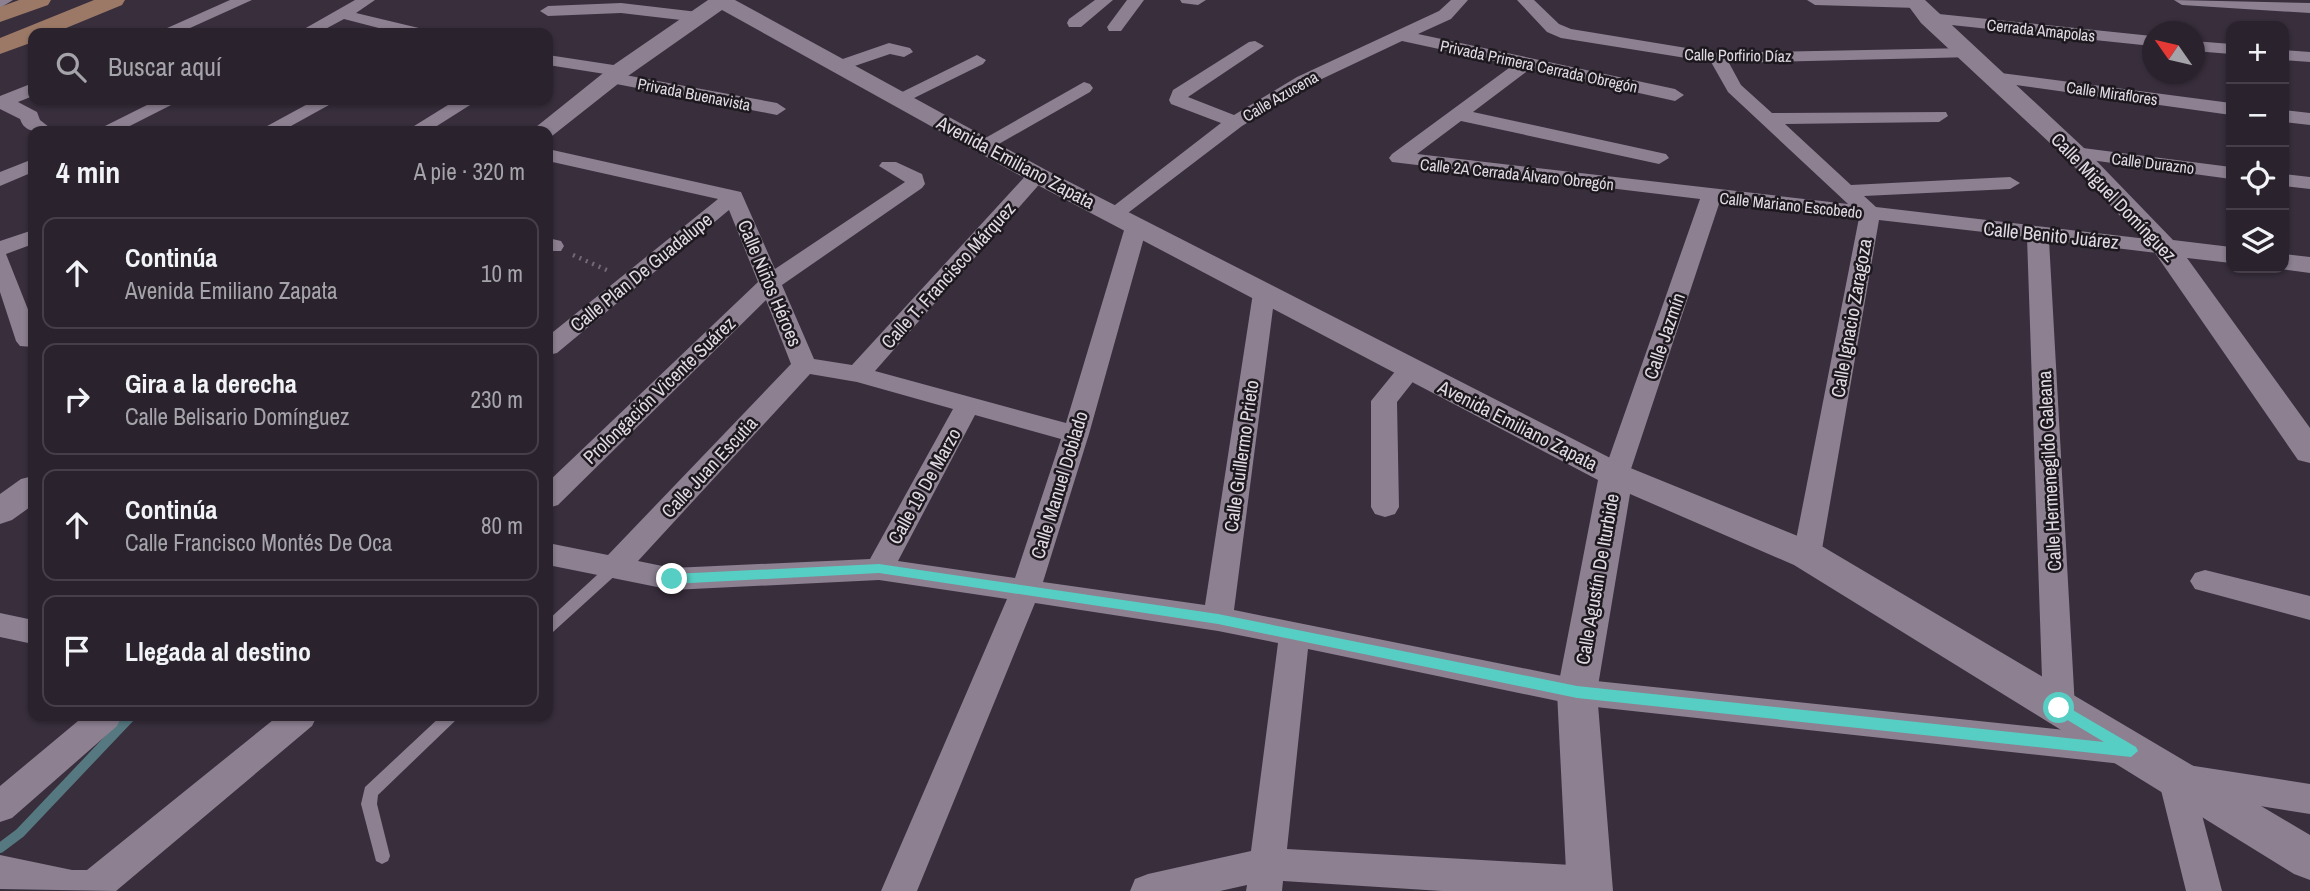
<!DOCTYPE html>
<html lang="es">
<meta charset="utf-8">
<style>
body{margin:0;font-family:"Archivo Narrow",sans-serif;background:#322a35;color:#f1f3f6}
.controls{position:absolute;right:21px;top:21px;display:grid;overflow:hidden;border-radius:14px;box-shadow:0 2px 5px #0004}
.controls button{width:63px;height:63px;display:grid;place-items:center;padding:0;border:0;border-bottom:2px solid #463f49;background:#2a222d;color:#f1f3f6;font:35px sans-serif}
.compass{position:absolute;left:2142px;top:21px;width:63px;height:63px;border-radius:50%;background:#2a222d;box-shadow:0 2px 5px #0004;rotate:304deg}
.stop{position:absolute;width:21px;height:21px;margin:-16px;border:5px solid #56cec4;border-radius:50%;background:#fff}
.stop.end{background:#56cec4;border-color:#fff;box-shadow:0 2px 7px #0008}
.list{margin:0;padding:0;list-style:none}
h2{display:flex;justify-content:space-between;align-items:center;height:91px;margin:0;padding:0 28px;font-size:30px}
h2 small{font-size:23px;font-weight:400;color:#a5a4aa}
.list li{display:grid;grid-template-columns:46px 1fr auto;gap:21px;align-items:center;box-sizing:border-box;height:112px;margin:0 14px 14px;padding:0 14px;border:2px solid #463f49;border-radius:14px}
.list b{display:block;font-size:26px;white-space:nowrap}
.list p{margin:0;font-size:23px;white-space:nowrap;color:#a5a4aa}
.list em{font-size:23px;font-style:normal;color:#a5a4aa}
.icon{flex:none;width:38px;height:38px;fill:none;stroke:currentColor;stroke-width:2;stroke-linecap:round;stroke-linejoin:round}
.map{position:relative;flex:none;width:2310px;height:891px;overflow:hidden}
.search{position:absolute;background:#2a222d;box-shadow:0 2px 5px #0004;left:28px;top:28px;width:525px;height:77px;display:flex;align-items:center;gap:18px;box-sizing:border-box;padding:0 24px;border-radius:14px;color:#a5a4aa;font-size:26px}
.panel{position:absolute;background:#2a222d;box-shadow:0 2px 5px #0004;left:28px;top:126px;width:525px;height:595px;border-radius:14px}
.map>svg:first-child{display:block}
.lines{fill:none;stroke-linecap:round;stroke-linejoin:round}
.stream{stroke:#567981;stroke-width:10}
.path{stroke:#726975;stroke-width:4.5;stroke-dasharray:2 5;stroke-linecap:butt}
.service{fill:#8c8091;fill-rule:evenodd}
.minor{fill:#8c8091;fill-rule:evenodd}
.tertiary{fill:#8c8091;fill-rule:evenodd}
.secondary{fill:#9b7966;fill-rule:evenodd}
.route{fill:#56cec4}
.labels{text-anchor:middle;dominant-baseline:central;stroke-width:5;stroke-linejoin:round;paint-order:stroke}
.far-street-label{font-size:16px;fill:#e1dae4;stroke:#1c181e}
.street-label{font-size:19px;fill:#e1dae4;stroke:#1c181e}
</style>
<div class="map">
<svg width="2310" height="891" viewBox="0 0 2310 891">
<rect width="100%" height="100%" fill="#382e3c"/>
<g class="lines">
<path class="stream" d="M0,848l20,-15 111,-117"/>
<path class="path" d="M573,255l36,16"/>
<g class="service">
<path d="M614,563l5,1 2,4 -2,4 -66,60 -5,1v-13l61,-56z"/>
<path d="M441,716h18l-3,4 -78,75 -1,9 13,52 -2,5 -6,3 -6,-3 -15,-57 4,-17z"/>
</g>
<g class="minor">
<path d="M230,0h22l-73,33h-23z"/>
<path d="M355,0h20l-19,13 67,16 3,4h-28l-54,-14 -26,14h-21z"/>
<path d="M1095,0h18l-32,27h-12l-2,-4 2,-4z"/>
<path d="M1127,0h17l-23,31h-12l-2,-4z"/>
<path d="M1180,0h26l-8,5 -16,-2z"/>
<path d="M1451,0h17l-17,19 -33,15 257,55 9,6 -9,6 -145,-32 -57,43 193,42 3,4 -10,6 -198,-43 -44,33 431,50 -120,-112 -17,-30 -150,-24 -14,-6 -30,-32h17l25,24 12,5 146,24 250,-5 9,5 -3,4 -244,6 12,22 31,28 174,-1 2,4 -9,6 -154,2 66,61 159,-8 10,6 -10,6 -146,7 12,11 297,35 3,5 -3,5 -8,2 -116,-14 26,468 -5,9 -11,4 -11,-4 -5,-9 -16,-471 -148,-17 -58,335 -4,8 -10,3 -10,-3 -4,-8 66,-337 -139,-17 -91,274 -3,7 -10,2 -10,-2 -3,-7 97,-276 -308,-37 -3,-4 3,-4 121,-89 -111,-24 -93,44 -67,41 -122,93h-14l-4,-4 119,-92 -50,-19 -2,-4 4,-10 76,-48 6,-1 9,5 -76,51 46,18 63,-38 142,-66z"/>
<path d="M1807,0h116l2,3 -8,5 -102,-3z"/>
<path d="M2174,0l136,3v10l-128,-8z"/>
<path d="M621,3l77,9 8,5 -8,5 -77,-9 -73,3 -8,-5 8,-5z"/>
<path d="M1929,13l223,23v10l-229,-24 -2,-4 2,-4z"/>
<path d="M2194,41l37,3v10l-37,-3z"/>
<path d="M889,43l21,5 3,4 -9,5 -14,-3 -50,17 -9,-5 3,-4z"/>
<path d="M2284,50l26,2v10l-26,-2z"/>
<path d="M548,55l72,11 9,5 -4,4 152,28 9,6 -9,6 -166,-32 -9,-5 3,-4 -57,-9z"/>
<path d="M977,55l9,5 -3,4 -77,38h-14l-2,-4z"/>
<path d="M1993,72l238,31v12l-244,-34 -3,-4z"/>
<path d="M1084,82l6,2 3,4 -3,4 -100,57h-14l-3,-4z"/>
<path d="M33,83v13l-15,6 19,10 3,8 14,11c-13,0 -29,4 -34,-12l-20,-10v-13z"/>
<path d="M157,100h24l-61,31h-25z"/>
<path d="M315,100h23l-56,31h-24z"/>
<path d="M456,100h22l-49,31h-23z"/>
<path d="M2284,110l26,3v12l-26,-3z"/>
<path d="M2075,147l156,20v12l-163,-22 -3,-4 3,-4z"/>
<path d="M548,149l193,43 34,77 130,-87 -26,-16 3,-4h14l26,12 3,10 -3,4 -140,97 32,74 38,6 178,-194h14l3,4 -3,4 -169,192 191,52 59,-196 11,-6 8,1 3,5 -58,207 -46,148 162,23 48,-312 11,-7 11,7 -41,317 343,69 545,57 12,4 4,10 -4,10 -12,4 -545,-59 -269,-56 -21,200 302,17 13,5 5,12 -4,8h-161l-159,-10 -1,10h-36l1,-6 -27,6h-90l5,-12 13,-5 103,-23 27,-208 -60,-12 -183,-28 -118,288h-36l126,-292 -128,-19 -207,10 -124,-25v-22l60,12 183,-191 -25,-64 -208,205 -10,3v-26l210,-200 -29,-72 -172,143 -9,2v-19l170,-137 -170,-38zM810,374l47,8 96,27 -83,150 -198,9 -34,-7zM975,415l86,24 -46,139 -117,-17z"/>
<path d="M33,159v13l-33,14v-14z"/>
<path d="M2284,174l26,3v12l-26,-3z"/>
<path d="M33,230v14l-27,10 27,68v25l-13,-1 -4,-5 -16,-49v-51z"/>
<path d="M548,238l13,3 3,5 -3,5h-13z"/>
<path d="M1411,361l9,2 3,6 -26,33 2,105 -4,7 -10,3 -10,-3 -4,-7v-106l31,-38z"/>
<path d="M2205,570l105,26v24l-115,-31 -5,-8 5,-8z"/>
<path d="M0,613l33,7v24l-33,-7z"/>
<path d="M84,716h38l-5,10 -105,92 -12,4v-36z"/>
<path d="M278,716h39l-5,10 -196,165 -116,-2v-34l72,15h15z"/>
<path d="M2175,763l135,21v30l-113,-18 25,95h-36l-28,-113 5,-10z"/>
</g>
<g class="tertiary">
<path d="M0,0h13l-13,8z"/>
<path d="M708,0h27l311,170 582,297 192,78 490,290v45l-16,-6 -500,-309 -164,-71 -33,198 16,199h-46l-10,-199 41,-212 -570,-300 -306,-170 -94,66 -76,60 -4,1v-6h-17l81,-65z"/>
<path d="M1904,0h21l159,148 89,92 58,7v16l-44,-5 123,170v35l-12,-3 -143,-207 -89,-95 -145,-135z"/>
<path d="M2284,254l26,3v16l-36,-5h10z"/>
<path d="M33,476v29l-21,15 -12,4v-30l21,-15z"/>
</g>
<g class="secondary">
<path d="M19,0h32l-3,5 -48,17v-15z"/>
<path d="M94,0h31l-3,5 -68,28h-21v9l-33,12v-16z"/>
</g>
</g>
<path class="route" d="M879,564l339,50 359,72 527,56 -50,-30 -2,-4 7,-6 77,45 2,4 -7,6 -554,-59 -359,-74 -339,-51 -207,11 -7,-5 7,-5z"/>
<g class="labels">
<g class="far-street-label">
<text transform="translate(2041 30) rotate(6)">Cerrada Amapolas</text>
<text transform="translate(1738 55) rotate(1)">Calle Porfirio Díaz</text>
<text transform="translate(1539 66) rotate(12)">Privada Primera Cerrada Obregón</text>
<text transform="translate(2112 93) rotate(8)">Calle Miraflores</text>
<text transform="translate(694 94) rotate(11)">Privada Buenavista</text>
<text transform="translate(1280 96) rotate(-30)">Calle Azucena</text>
<text transform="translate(2153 163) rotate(7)">Calle Durazno</text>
<text transform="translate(1517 174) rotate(6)">Calle 2A Cerrada Álvaro Obregón</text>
<text transform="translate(1791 205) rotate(6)">Calle Mariano Escobedo</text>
</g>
<g class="street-label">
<text transform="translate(1016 162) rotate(28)">Avenida Emiliano Zapata</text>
<text transform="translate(2114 197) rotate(46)">Calle Miguel Domínguez</text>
<text transform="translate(2051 235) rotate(6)">Calle Benito Juárez</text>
<text transform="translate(641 272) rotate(-39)">Calle Plan De Guadalupe</text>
<text transform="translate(948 275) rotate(-48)">Calle T. Francisco Márquez</text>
<text transform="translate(770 283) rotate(67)">Calle Niños Héroes</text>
<text transform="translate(1851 318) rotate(-80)">Calle Ignacio Zaragoza</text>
<text transform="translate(1664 336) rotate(-71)">Calle Jazmín</text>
<text transform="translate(659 390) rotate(-44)">Prolongación Vicente Suárez</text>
<text transform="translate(1518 425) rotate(27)">Avenida Emiliano Zapata</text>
<text transform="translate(1241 456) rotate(-82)">Calle Guillermo Prieto</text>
<text transform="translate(709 467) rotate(-47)">Calle Juan Escutia</text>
<text transform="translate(2049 471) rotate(-93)">Calle Hermenegildo Galeana</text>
<text transform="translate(1059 485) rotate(-73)">Calle Manuel Doblado</text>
<text transform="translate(924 486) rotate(-61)">Calle 19 De Marzo</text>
<text transform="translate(1597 579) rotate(-80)">Calle Agustín De Iturbide</text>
</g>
</g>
</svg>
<div class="controls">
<button>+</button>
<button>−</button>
<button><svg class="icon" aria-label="locate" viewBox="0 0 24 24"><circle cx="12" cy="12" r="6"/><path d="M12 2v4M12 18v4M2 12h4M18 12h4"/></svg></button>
<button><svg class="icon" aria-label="layers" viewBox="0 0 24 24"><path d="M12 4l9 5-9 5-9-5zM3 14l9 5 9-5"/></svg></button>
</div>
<svg class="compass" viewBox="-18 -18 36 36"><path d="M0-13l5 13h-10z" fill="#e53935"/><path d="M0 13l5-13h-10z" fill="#a5a4aa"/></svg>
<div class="stop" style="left:2059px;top:708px"></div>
<div class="stop end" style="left:672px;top:579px"></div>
<div class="search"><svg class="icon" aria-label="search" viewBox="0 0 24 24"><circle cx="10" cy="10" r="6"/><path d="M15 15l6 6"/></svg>Buscar aquí</div>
<section class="panel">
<h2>4 min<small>A pie · 320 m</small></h2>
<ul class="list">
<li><svg class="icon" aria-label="ahead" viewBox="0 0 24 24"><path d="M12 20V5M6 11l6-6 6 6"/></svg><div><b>Continúa</b><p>Avenida Emiliano Zapata</p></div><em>10 m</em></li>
<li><svg class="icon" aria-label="right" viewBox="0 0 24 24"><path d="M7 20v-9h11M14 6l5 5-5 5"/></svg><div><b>Gira a la derecha</b><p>Calle Belisario Domínguez</p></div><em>230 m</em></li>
<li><svg class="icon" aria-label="ahead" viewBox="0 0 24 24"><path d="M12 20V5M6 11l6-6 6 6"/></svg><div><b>Continúa</b><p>Calle Francisco Montés De Oca</p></div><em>80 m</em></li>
<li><svg class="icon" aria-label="arrive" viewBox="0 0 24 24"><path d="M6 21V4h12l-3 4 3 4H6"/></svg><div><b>Llegada al destino</b></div></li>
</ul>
</section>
</div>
